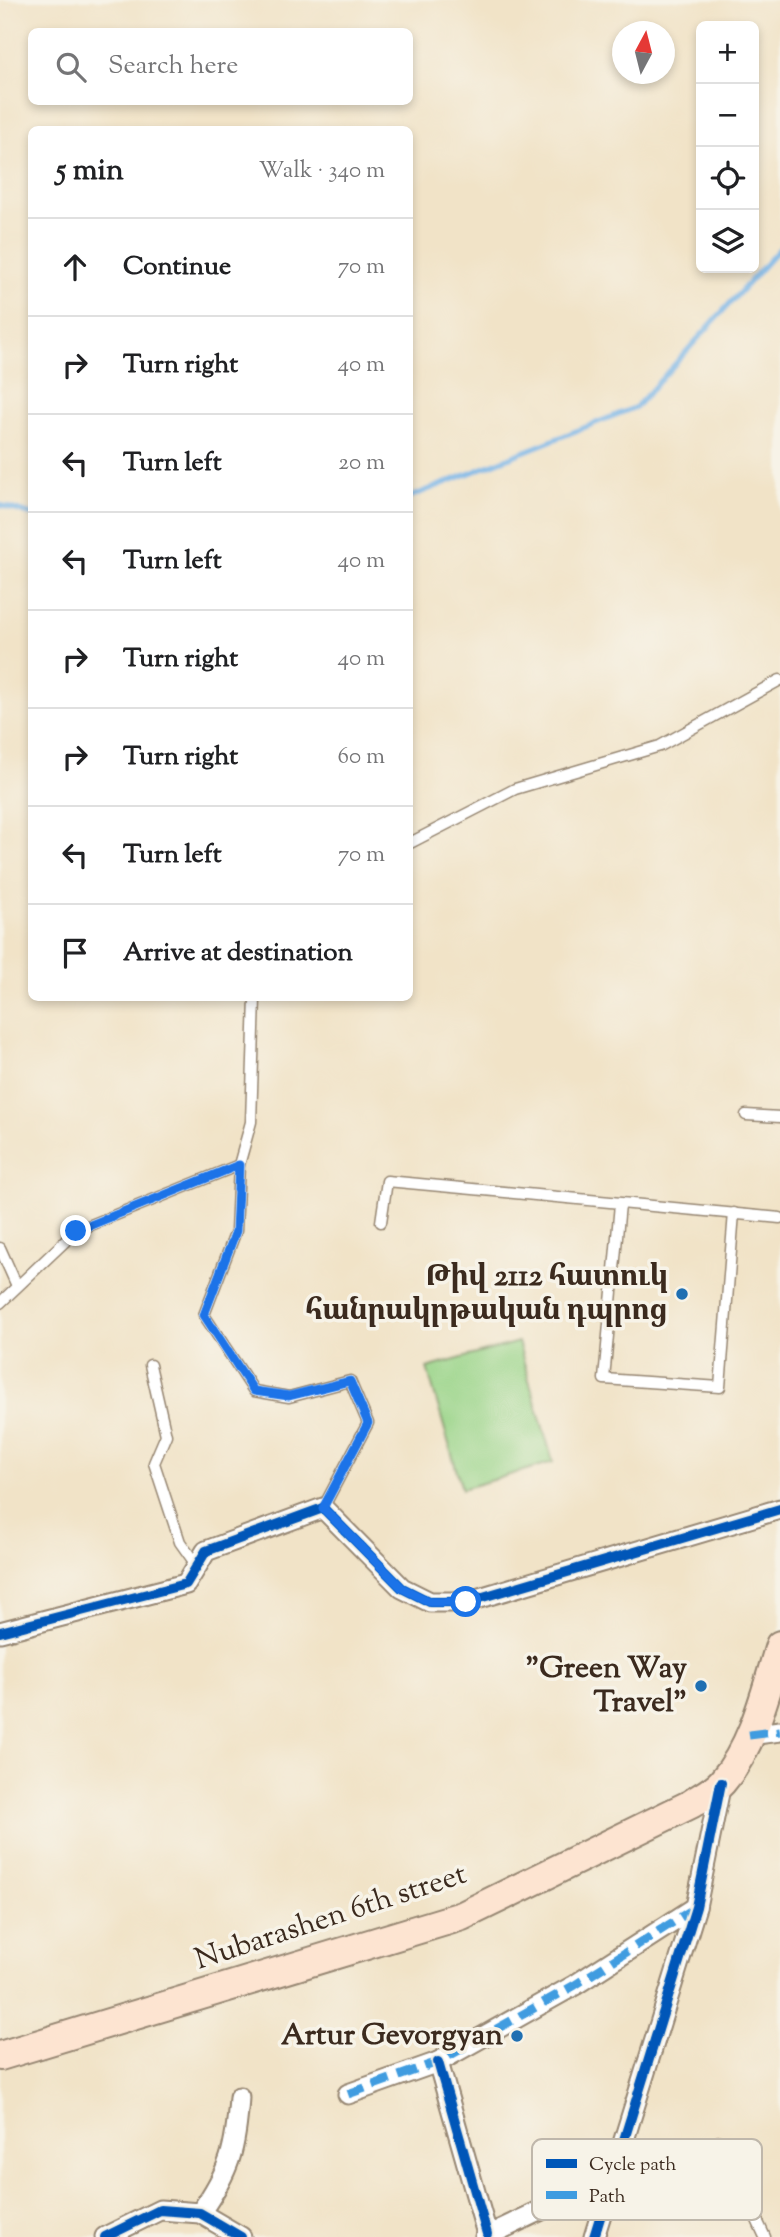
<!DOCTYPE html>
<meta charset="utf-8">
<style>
body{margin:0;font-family:"Sorts Mill Goudy","Noto Serif Armenian",serif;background:#f2f2f2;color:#202124}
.controls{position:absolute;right:21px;top:21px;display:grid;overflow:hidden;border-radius:10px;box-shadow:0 4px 10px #0003}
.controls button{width:63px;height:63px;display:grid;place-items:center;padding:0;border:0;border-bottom:2px solid #e0e0e0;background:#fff;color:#202124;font:35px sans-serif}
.compass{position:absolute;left:612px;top:21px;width:63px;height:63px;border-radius:50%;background:#fff;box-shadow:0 4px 10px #0003;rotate:7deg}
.stop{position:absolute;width:21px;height:21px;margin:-16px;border:5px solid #1a73e8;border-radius:50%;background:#fff}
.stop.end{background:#1a73e8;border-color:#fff;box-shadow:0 2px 7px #0008}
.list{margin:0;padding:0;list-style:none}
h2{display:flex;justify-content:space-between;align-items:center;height:91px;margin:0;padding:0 28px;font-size:30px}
h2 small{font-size:23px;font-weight:400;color:#757577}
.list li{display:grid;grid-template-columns:46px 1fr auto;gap:21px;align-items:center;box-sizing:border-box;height:98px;padding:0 28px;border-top:2px solid #e0e0e0}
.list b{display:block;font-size:26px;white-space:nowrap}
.list em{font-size:23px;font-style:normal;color:#757577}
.icon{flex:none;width:38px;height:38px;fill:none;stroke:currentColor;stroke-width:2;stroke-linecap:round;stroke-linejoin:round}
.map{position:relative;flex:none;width:780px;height:2237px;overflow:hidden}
.search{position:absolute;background:#fff;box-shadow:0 4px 10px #0003;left:28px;top:28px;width:385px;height:77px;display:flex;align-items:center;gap:18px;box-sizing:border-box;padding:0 24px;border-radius:10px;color:#757577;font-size:26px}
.panel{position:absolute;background:#fff;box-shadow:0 4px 10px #0003;left:28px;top:126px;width:385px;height:875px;border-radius:10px}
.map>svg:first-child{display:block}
.green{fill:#99d488;stroke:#6a7f53;stroke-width:2}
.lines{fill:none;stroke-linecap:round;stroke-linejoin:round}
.stream{stroke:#74b3e7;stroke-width:5}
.lane-casing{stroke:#968672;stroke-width:13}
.street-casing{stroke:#968672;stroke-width:23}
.secondary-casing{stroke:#968672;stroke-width:32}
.lane{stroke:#fff;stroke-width:10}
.street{stroke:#fff;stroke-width:19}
.secondary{stroke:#fde4d1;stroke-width:28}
.quiet{stroke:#3f9ce0;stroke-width:9;stroke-dasharray:18 9;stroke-linecap:butt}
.cycleway-casing{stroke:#f7f3e8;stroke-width:15}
.cycleway{stroke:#0057b8;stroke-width:10}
.route{stroke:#1a73e8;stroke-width:9}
.poi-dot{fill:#1f6fb2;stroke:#f7f3e8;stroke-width:2.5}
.labels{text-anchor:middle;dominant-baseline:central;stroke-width:7;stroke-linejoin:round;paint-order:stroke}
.poi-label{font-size:30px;font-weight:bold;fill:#3b2a1e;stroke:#f7f3e8;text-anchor:end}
.street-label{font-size:30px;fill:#3b2a1e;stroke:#f7f3e8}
.key{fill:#f7f3e8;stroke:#bfb7ab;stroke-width:2}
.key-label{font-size:19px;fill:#3b2a1e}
</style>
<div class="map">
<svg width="780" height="2237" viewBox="0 0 780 2237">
<rect width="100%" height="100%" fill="#f7f3e8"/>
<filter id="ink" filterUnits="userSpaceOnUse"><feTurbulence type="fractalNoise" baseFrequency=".0143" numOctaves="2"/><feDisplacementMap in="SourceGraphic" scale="14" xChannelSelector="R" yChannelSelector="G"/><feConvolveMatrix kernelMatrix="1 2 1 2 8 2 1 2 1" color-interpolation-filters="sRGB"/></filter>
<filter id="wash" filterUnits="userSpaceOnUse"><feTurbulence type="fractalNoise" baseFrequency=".00686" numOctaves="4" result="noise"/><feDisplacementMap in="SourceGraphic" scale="28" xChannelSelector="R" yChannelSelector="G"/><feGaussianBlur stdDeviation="1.57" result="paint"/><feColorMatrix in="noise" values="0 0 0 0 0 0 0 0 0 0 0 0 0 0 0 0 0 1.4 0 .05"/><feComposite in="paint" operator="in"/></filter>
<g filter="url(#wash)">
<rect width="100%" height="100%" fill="#f1e3c7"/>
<path class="green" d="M518,1342l35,120 -91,27 -35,-121z"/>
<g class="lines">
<g class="stream">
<path d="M410,497l226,-90 144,-159"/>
<path d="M0,505l32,10"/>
</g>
</g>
</g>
<g filter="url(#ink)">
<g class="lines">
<g class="lane-casing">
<g id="lane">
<path d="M410,843l105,-54 145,-43 120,-66"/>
<path d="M255,998l-4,124 -12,43 -3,66 -32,84 50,76 35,6 61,-16 18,42 -45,85"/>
<path d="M746,1115l34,2"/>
<path d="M620,1204l-16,175 116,8 14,-174"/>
<path d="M381,1222l6,-41 393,37"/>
<path d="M0,1248l17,38"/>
<path d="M0,1303l76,-72 163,-66"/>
<path d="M150,1365l16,70 -12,28 26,79 17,24"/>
<path d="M648,2171l72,-30 45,96"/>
</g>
</g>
<g class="street-casing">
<g id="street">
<path d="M0,1632l186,-48 20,-33 117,-43 79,80 28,14h36l314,-93"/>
<path d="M749,1735l31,-4"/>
<path d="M438,2062l49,172"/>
<path d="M348,2094l90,-32 137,-77 121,-78"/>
<path d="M200,2213c30,-43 36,-64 39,-116"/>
<path d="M105,2237l55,-27 40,3 41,24"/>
<path d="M485,2237l126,-60"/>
<path d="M594,2237l102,-330 25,-124"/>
</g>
</g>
<g class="secondary-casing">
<path id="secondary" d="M0,2056l462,-140 229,-112c10,-7 23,-13 31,-22 32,-37 44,-91 58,-137"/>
</g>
<use href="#lane" class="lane"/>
<use href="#street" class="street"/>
<use href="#secondary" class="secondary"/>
<g class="quiet">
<path d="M749,1735l31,-4"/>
<path d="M348,2094l90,-32 137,-77 120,-77"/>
</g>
<g class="cycleway-casing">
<g id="cycleway">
<path d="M0,1632l186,-48 20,-33 117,-43 79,80 28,14h36l314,-93"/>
<path d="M438,2062l49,172"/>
<path d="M105,2237l55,-27 40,3 41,24"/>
<path d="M594,2237l102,-330 25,-124"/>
</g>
</g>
<use href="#cycleway" class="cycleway"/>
</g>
</g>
<g class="lines" filter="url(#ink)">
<path class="route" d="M76,1231l163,-66 -3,66 -32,84 50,76 35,5 61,-15 18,42 -45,85 79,80 28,14h36"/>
</g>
<g class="poi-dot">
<circle cx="682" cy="1294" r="7"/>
<circle cx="701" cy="1686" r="7"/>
<circle cx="517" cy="2036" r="7"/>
</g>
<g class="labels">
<g class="poi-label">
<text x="668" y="1277">Թիվ 2112 հատուկ<tspan x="668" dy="34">հանրակրթական դպրոց</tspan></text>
<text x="687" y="1669">"Green Way<tspan x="687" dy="34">Travel"</tspan></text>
<text x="503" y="2036">Artur Gevorgyan</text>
</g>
<g class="street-label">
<text transform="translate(331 1918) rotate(-18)">Nubarashen 6th street</text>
</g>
</g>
<rect x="532" y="2139" width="230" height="81" rx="10" class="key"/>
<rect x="546" y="2159" width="31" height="9" fill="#0057b8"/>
<rect x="546" y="2191" width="31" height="8" fill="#3f9ce0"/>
<g class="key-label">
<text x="589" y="2170">Cycle path</text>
<text x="589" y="2202">Path</text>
</g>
</svg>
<div class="controls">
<button>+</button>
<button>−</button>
<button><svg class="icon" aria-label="locate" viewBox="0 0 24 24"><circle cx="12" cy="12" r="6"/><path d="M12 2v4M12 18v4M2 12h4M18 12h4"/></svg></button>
<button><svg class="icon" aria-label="layers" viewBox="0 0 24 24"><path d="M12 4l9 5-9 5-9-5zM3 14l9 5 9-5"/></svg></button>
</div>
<svg class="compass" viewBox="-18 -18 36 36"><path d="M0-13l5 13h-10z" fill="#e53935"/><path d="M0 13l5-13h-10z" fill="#757577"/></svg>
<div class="stop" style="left:466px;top:1602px"></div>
<div class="stop end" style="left:76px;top:1231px"></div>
<div class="search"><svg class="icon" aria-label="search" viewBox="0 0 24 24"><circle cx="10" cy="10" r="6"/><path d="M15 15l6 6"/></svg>Search here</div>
<section class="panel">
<h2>5 min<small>Walk · 340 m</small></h2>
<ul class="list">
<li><svg class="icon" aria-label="ahead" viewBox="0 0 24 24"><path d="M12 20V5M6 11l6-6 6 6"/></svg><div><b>Continue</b></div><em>70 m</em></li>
<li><svg class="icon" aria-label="right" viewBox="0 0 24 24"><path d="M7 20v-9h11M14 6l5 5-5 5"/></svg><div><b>Turn right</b></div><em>40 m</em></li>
<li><svg class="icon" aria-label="left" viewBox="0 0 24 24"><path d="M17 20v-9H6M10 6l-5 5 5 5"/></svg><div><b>Turn left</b></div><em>20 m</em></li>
<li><svg class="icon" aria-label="left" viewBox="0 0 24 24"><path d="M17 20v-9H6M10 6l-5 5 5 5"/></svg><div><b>Turn left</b></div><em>40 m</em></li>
<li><svg class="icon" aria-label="right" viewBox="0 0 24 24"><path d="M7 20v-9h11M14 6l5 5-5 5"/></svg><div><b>Turn right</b></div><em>40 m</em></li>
<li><svg class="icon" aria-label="right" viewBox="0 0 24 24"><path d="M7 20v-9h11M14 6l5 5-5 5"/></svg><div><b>Turn right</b></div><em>60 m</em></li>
<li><svg class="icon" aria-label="left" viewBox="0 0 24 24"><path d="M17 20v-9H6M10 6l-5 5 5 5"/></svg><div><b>Turn left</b></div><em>70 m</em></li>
<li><svg class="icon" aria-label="arrive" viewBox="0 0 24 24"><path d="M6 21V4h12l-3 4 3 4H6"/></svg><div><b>Arrive at destination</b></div></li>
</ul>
</section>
</div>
